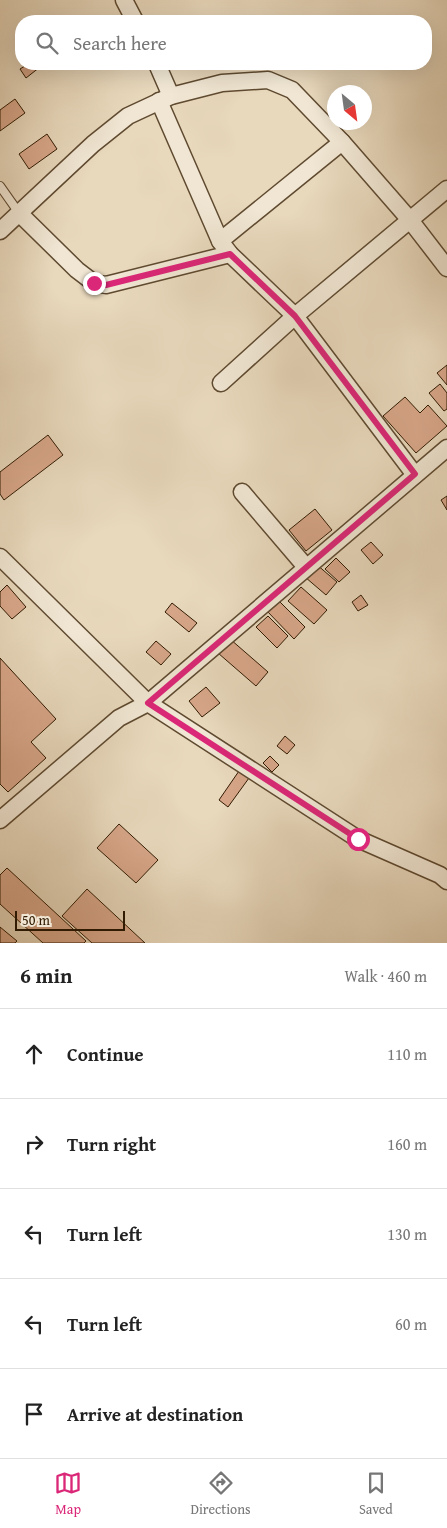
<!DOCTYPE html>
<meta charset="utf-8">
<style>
body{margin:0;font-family:"Gentium Book Plus",serif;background:#f6f6f6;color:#222}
.compass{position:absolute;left:327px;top:85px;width:45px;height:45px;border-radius:50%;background:#fff;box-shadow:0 5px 20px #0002;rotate:151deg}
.scale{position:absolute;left:15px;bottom:12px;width:110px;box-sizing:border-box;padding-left:5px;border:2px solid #311b02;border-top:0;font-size:14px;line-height:18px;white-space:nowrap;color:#311b02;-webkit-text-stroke:4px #f0e6d3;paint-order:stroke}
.stop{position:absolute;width:15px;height:15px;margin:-11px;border:4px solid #db2777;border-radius:50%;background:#fff}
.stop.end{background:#db2777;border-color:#fff;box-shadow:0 1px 5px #0008}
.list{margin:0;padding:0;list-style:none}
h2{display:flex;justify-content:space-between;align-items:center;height:65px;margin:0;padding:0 20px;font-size:21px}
h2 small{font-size:16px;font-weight:400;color:#767676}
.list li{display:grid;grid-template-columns:32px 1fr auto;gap:15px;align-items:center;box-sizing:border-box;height:90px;padding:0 20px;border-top:1px solid #e0e0e0}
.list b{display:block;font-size:19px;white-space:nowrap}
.list em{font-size:16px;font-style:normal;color:#767676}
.icon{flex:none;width:28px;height:28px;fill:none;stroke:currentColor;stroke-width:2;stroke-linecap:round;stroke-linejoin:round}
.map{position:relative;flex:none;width:447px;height:943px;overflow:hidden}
.search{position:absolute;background:#fff;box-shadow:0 5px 20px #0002;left:15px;right:15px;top:15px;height:55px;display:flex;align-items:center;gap:12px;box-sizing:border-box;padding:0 18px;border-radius:20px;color:#767676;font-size:19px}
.sheet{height:515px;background:#fff}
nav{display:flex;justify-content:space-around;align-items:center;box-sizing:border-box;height:70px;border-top:1px solid #e0e0e0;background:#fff;font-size:14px;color:#767676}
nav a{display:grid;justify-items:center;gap:2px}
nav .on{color:#db2777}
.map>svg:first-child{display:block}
.building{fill:#d7a689;stroke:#311b02}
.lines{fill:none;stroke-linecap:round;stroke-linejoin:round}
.service-casing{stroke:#5f4a30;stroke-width:10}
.minor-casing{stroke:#5f4a30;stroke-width:19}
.service{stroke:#f0e6d3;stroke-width:8}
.minor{stroke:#f0e6d3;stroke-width:16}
.route{stroke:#db2777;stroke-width:6}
</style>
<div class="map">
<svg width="447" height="943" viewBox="0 0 447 943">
<rect width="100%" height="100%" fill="#e8d8bc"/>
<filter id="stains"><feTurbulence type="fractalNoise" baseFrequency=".004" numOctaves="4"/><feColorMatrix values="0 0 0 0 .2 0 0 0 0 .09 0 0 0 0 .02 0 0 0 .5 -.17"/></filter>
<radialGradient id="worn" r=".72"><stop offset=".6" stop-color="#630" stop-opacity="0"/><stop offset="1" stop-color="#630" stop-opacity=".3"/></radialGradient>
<g class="building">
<path d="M28,64h9l3,3 -14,11 -6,-9z"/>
<path d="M15,99l10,14 -25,18v-21z"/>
<path d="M47,134l10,15 -28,20 -10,-15z"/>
<path d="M447,365v20l-10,-12z"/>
<path d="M440,384l7,9v16l-3,2 -15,-18z"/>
<path d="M405,397l15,16 8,-8 19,21 -31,27 -33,-37z"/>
<path d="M48,435l15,20 -59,45 -4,-6v-22z"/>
<path d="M447,496v14l-6,-10z"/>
<path d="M315,509l17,21 -26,21 -17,-21z"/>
<path d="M371,542l12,13 -10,9 -12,-14z"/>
<path d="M336,558l14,14 -11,10 -14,-13z"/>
<path d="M316,564l21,18 -11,13 -21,-18z"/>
<path d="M7,585l19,22 -14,12 -12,-13v-14z"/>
<path d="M301,587l26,23 -13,14 -26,-23z"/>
<path d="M361,595l7,10 -10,6 -6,-9z"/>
<path d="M277,599l28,28 -11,12 -28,-29z"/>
<path d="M172,603l25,20 -8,9 -24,-20z"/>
<path d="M268,616l20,20 -11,12 -21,-21z"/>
<path d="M230,639l38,33 -12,14 -38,-33z"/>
<path d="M156,641l15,13 -10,11 -15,-13z"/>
<path d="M0,658l56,61 -25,23 15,16 -38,34 -8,-8z"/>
<path d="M206,687l14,16 -18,14 -13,-16z"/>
<path d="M285,736l10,9 -8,9 -10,-8z"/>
<path d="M270,756l9,9 -7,7 -9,-9z"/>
<path d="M239,771l10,7 -21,29 -9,-7z"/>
<path d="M119,824l39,36 -22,23 -39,-35z"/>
<path d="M7,868l79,73 -2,2h-41l-43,-39v-29z"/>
<path d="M87,889l58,54h-53l-30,-27z"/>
<path d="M0,927l17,14 -2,2h-15z"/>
</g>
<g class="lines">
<g class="service-casing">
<path id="service" d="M0,186l19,27"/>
</g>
<g class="minor-casing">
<g id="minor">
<path d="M124,0l11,21"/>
<path d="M157,64l14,32"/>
<path d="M159,101l61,140 10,13 65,62 120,159"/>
<path d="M19,213l58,57 17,13 12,2 124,-31"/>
<path d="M0,231l93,-87 35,-28 43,-20 51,-13 46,-3 24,10 50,52"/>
<path d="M220,241l122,-99 68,78 37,48"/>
<path d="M221,383l74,-67 152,-127"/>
<path d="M242,492l64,75"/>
<path d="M0,557l148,146 210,136 82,36 7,6"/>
<path d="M0,820l119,-102 29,-15 299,-255"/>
</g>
</g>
<use href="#service" class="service"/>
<use href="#minor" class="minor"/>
</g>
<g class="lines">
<path class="route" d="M94,283l12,2 124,-31 65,62 120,158 -267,229 210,136"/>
</g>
<rect width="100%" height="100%" filter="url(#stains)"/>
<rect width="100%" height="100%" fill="url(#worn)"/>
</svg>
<svg class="compass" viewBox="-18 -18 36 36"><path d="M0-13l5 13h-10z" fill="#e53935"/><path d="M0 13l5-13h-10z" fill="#767676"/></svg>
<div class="scale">50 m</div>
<div class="stop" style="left:358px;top:839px"></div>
<div class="stop end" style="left:94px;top:283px"></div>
<div class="search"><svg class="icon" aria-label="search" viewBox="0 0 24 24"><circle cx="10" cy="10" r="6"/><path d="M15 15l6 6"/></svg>Search here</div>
</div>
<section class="sheet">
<h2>6 min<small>Walk · 460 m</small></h2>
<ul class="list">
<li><svg class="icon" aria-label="ahead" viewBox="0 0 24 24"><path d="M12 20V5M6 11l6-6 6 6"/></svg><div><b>Continue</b></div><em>110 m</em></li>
<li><svg class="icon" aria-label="right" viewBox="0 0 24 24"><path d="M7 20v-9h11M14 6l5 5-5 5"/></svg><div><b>Turn right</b></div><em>160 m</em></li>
<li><svg class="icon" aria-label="left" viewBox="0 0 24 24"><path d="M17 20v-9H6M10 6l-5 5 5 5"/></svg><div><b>Turn left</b></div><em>130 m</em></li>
<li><svg class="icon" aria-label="left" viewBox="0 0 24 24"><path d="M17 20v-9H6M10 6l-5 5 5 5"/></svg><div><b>Turn left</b></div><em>60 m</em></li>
<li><svg class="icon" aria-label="arrive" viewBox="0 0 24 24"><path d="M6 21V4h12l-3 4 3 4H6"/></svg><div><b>Arrive at destination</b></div></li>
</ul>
</section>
<nav>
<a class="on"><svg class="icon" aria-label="map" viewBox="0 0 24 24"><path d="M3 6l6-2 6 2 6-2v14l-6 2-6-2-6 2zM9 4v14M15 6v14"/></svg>Map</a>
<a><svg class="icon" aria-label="directions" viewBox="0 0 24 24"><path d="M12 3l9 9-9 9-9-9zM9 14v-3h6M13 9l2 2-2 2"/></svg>Directions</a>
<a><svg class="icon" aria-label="saved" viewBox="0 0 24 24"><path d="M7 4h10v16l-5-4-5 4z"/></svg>Saved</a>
</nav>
